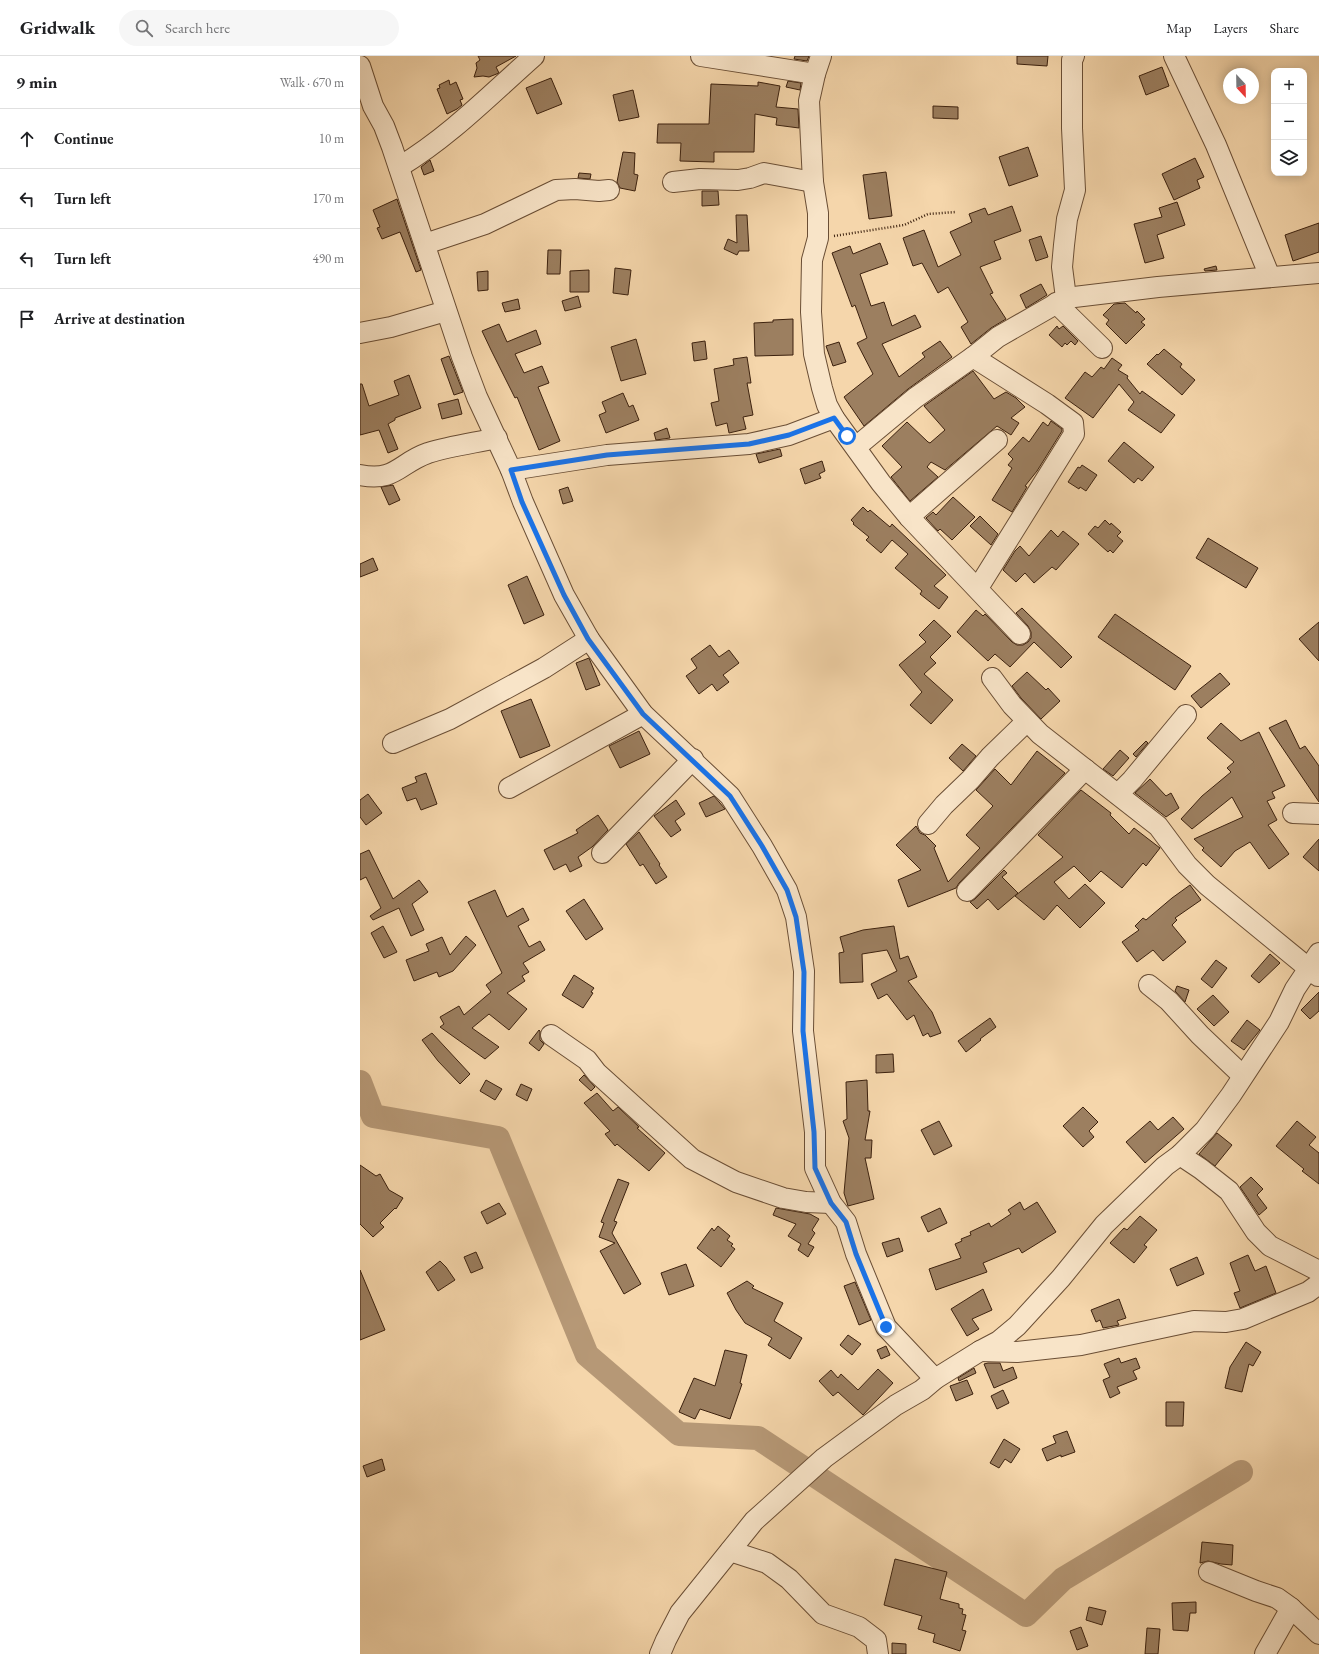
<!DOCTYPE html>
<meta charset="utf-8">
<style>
body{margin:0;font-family:"EB Garamond",serif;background:#f6f6f6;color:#202124}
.controls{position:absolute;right:12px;top:12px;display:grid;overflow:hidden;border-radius:8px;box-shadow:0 2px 10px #0003}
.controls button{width:36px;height:36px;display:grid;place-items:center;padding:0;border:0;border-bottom:1px solid #e0e0e0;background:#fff;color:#202124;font:20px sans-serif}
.compass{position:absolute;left:863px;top:12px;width:36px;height:36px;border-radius:50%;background:#fff;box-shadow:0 2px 10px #0003;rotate:158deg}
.stop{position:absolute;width:12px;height:12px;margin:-9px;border:3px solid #1a73e8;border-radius:50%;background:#fff}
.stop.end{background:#1a73e8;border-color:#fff;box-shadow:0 1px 4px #0008}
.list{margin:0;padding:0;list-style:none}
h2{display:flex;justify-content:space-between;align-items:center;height:52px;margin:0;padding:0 16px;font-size:17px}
h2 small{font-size:13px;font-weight:400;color:#757577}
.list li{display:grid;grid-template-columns:26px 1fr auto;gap:12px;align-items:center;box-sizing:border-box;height:60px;padding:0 16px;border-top:1px solid #e0e0e0}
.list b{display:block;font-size:15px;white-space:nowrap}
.list em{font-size:13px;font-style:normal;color:#757577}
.icon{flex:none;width:22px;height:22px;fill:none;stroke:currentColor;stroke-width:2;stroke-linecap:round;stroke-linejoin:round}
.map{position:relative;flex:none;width:959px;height:1598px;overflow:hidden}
header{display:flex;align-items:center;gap:24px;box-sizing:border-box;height:56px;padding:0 20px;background:#fff;border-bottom:1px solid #e0e0e0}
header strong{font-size:19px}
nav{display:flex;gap:22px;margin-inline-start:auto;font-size:14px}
.search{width:280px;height:36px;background:#f6f6f6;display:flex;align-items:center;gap:10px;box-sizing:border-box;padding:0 14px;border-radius:22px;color:#757577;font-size:15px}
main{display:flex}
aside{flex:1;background:#fff}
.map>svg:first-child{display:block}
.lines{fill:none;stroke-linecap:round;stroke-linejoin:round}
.river{stroke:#b69876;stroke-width:24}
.building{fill:#9c7f60;stroke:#3c210e}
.minor-casing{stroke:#6a4e35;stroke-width:22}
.path{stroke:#3c210e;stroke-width:2.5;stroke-dasharray:1 2;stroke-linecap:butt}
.minor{stroke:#f8e4c8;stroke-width:20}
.route{stroke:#1a73e8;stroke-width:5}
</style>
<header>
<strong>Gridwalk</strong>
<div class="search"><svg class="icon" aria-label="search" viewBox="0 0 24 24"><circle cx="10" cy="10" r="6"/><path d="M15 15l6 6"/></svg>Search here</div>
<nav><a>Map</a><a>Layers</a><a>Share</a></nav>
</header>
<main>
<aside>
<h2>9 min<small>Walk · 670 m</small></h2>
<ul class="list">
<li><svg class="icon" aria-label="ahead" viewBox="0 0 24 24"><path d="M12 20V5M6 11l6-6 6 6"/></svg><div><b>Continue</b></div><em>10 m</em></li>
<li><svg class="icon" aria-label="left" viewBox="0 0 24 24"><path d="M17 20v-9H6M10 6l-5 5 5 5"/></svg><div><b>Turn left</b></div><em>170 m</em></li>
<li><svg class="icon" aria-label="left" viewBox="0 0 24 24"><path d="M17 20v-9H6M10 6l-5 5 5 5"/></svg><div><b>Turn left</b></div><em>490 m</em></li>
<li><svg class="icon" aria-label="arrive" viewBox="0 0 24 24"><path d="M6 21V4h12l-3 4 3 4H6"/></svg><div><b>Arrive at destination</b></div></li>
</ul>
</aside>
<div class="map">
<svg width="959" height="1598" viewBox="0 0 959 1598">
<rect width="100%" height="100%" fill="#f5d6ab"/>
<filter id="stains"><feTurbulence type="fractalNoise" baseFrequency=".005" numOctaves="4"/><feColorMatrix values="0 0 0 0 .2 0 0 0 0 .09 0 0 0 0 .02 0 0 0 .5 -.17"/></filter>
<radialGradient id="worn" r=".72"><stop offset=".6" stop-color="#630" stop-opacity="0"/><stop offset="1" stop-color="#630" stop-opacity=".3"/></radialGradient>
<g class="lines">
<path class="river" d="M0,1026l13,34 125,22 89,217 92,79 79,4 268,177 37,-36 178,-107"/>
</g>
<g class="building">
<path d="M118,0h38l-20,11 3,6 -10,4 -6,-1 -9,1 3,-9 -1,-5 4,-3z"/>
<path d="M435,0h14l-2,5 -13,-2z"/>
<path d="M657,0h31l-1,10 -30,-2z"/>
<path d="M802,11l7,19 -23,9 -7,-19z"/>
<path d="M191,22l11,26 -25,10 -11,-26z"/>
<path d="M89,24l1,5 6,-3 7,17 -3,1 2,5 -5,4 -10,5 -10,-25 3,-1 -1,-3z"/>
<path d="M428,25l13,2 -1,7 -14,-3z"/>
<path d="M398,26l22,4 -4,21 22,2 1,19 -23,-3 1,-7 -22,-4 -1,38h-40v10l-34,-1 1,-18h-24l1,-19h51l2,-40 47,2z"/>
<path d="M273,34l6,27 -20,4 -6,-26z"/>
<path d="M573,50l25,1v12l-25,-1z"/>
<path d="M668,91l10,29 -29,10 -10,-29z"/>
<path d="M263,96l12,1 -1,21 4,1 -3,16 -15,-3 -3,-6z"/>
<path d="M835,102l9,19 -7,3 3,8 -26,12 -12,-26z"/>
<path d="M70,104l4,11 -10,4 -3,-8z"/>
<path d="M526,116l6,44 -23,3 -6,-44z"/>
<path d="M219,117l12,1 -1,5 -12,-1z"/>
<path d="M342,135h16l1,14 -17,1z"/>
<path d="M37,143l24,71 -5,2 -16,-40 -18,7 -5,-11 3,-1 -7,-17z"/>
<path d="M817,146l8,23 -28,10 7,23 -19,5 -11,-39 28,-7 -3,-9z"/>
<path d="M652,150l9,25 -27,10 7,18 -21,8 13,26 -3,1 16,25 -15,9 -20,16 -10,-17 7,-5 -20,-35 -10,6 -16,-30 -9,3 -10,-28 21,-8 14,37 23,-12 -11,-23 22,-10 -3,-8 16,-6 3,7z"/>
<path d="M376,159h11l2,36h-10l-2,4 -13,-6 4,-10 9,4z"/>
<path d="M959,167v29l-26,9 -8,-26z"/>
<path d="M681,180l7,21 -12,4 -7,-21z"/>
<path d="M520,187l8,21 -28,10 11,32 13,-4 8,24 23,-11 6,12 -39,17 17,33 26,-20 -3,-4 18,-12 12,16 -44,32 -44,37 -20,-29 29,-23 -16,-31 10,-5 -12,-33 -3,2 -20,-54 18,-7 3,8z"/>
<path d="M188,194h13l-1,24h-13z"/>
<path d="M856,210l1,4 -12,1 -1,-2z"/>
<path d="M255,212l16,2 -3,25 -15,-2z"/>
<path d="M229,214v22h-19v-21z"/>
<path d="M128,215v19l-10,1 -1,-19z"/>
<path d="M681,228l6,11 -21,13 -6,-13z"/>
<path d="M218,240l3,11 -16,4 -3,-10z"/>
<path d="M158,243l2,10 -15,3 -3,-9z"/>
<path d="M765,247l11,10 1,-2 8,8 -4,3 4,3 -19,19 -20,-20 3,-4 -6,-5 11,-11z"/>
<path d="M433,263v36l-38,1 -1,-33 19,-1v-2z"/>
<path d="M139,268l8,18 29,-12 5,14 -26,10 9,19 18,-7 7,17 -11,4 22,54 -21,9 -22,-53 -2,1 -24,-48 -9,-19z"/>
<path d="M697,270l2,3 4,-3 15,15 -3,4 -4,-4 -4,4 -2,-2 -3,4 -13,-12z"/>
<path d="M276,283l10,35 -25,7 -10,-34z"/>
<path d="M345,285l2,18 -13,2 -2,-18z"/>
<path d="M479,286l7,20 -13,4 -7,-20z"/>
<path d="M804,293l18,15 -2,3 15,13 -13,15 -35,-31 10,-10 1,1z"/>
<path d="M89,300l14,36 -9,3 -13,-36z"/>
<path d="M387,301l4,26h-4l6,32 -10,2 3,12 -17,4 -2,-10 -11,3 -5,-23 8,-2 -5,-32 20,-4 -1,-6z"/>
<path d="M752,302l10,7 -4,5 10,6 -1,2 13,16 2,-3 33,24 -14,18 -33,-23 6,-8 -15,-18 -26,34 -28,-20 20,-26 7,5 9,-10 3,2z"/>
<path d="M613,315l21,28 12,-7 10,6 9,9 -14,11 8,5 -8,12 -14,-9 -52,44 -14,-8 -4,5 11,10 -28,24 -19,-24 11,-10 -20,-21 25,-24 21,20 2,1 15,-13 -21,-24z"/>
<path d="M49,319l12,33 -26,10v2l-7,4 10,25 -10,4 -9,-23 -19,5v-51h2l7,22 30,-11 -5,-14z"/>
<path d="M263,337l6,14 4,-2 6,15 -33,13 -7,-18 7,-3 -4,-10z"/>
<path d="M98,343l4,15 -20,5 -4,-15z"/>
<path d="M691,365l11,8v2l-25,40 -12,15 2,1 -15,25 -20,-12 20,-32 -4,-3 5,-6 -5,-5 15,-17 6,5 14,-20 5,4z"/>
<path d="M307,372l3,10 -14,2 -2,-7z"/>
<path d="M764,386l30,25 -12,14 -4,-3 -4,5 -26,-22z"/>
<path d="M420,393l2,7 -23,7 -3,-9z"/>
<path d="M462,405l3,10 -6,3 2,4 -16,6 -5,-15z"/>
<path d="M722,409l15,10 -11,16 -6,-4 -1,2 -11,-7 10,-15 2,1z"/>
<path d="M33,429l7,15 -11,5 -8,-18z"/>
<path d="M208,431l5,14 -10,3 -4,-14z"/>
<path d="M593,441l22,20 -23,23 -12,-11 -2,2 -12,-13 7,-6 3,3z"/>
<path d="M503,451l5,5 2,-2 20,17 2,-3 54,51 -12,11 14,11 -9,12 -19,-15 2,-3 -27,-23 13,-14 -16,-14 -11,13 -15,-13 3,-3 -16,-13 1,-1 -3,-3z"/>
<path d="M620,460l18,18 -7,11 -21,-19z"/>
<path d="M745,464l5,5 1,-2 10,9 -4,4 6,5 -10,12 -3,-3 -2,2 -20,-18 7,-8 3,2z"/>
<path d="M691,474l7,7 5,-6 16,13 -23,26 -4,-3 -18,16 -9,-10 -9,9 -13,-12 12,-19 5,-5 9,10z"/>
<path d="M848,482l50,30 -12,20 -50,-30z"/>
<path d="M13,502l5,12 -18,7v-13z"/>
<path d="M167,520l17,39 -20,9 -16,-39z"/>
<path d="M662,552l50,49 -11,11 -27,-26 -24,25 -15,-13 -7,7 -31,-29 19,-22 7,6 2,-2 27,28 5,3h6l5,-3 3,-4v-6l-3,-6 -12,-13z"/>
<path d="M755,558l76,52 -16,24 -77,-53z"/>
<path d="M574,564l17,16 -21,21 6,6 -12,11 29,26 -22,24 -21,-19 12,-13 -23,-27 27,-23 -7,-7z"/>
<path d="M959,566v39l-20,-22z"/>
<path d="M350,589l9,12 10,-7 10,13 -16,12 6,7 -12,9 -5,-7 -13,10 -13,-18 11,-8 -6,-9z"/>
<path d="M229,602l11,27 -14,5 -10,-27z"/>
<path d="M667,616l19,18 2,-2 12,13 -19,18 -20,-21 -9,-12z"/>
<path d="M860,617l10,11 -29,24 -10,-12z"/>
<path d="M171,643l19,47 -30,12 -19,-47z"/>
<path d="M926,664l14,29 5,-3 14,20v36l-50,-74z"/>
<path d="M861,667l20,18 18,-9 26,54 -13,6 3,6 -8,3 10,19 -9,5 21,29 -20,15 -19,-27 -15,9 -14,16 -19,-17 2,-2 -10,-9 49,-22 -11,-20 -40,32 -11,-10 21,-23 29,-24 -4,-4 7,-6 -27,-24z"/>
<path d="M279,675l11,23 -30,14 -11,-22z"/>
<path d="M786,685l2,2 -12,14 -3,-3z"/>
<path d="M602,688l14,12 -13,15 -14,-13z"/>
<path d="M760,694l9,8 -16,18 -10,-7z"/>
<path d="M677,695l28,22 -106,110 -3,5 -48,19 -10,-27 23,-10 -25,-25 20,-19 4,7 5,2 11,11 -2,2 14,34 32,-34 -14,-13 27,-29 -17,-16 19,-21 16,16z"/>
<path d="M66,717l11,31 -16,6 -5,-12 -9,3 -5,-13 15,-6 -2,-5z"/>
<path d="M790,723l16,17 5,-3 8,15 -13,9 -31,-24z"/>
<path d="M721,734l30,23 -1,2 19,19 5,-6 26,20 -14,18 -3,-3 -21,25 -21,-17 -11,11 -16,-16 -20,16 15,17 16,-15 20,19 -25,25 -23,-23 -13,15 -29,-24 48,-39 -25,-22z"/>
<path d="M8,738l14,19 -16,12 -6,-8v-17z"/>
<path d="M354,740l11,13 -19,8 -7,-14z"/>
<path d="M316,744l9,14 -10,7 6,9 -10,7 -17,-21z"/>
<path d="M238,759l10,15 -16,17 -14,10 4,9 -12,6 -4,-8 -12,6 -10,-20 34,-17 -2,-3z"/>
<path d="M279,776l21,32 -1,1 8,12 -11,7 -13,-20 -3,2 -14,-22z"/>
<path d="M959,783v32l-16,-14z"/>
<path d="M9,794l24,49 26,-19 9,12 -16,12 12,26 -13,6 -12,-28 -26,12 -3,-4 11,-8 -15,-31 -6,3v-26z"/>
<path d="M644,814l3,3 -5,4 16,16 -20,17 -10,-11 -11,10 -7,-7 5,-3z"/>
<path d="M830,829l11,15 -26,18 2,2 -5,5 14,17 -23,19 -10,-11 -16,12 -15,-20 17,-12 -4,-4 8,-8 3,2 26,-22z"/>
<path d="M135,834l12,27 16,-9 6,12 -11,6 11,21 11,-6 5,9 -22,13 6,9 -7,4 3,5 -18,12 20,16 -18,21 -20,-16 -17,14 27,19 -14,12 -45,-32 4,-3 -4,-7 19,-11 5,9 27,-23 -5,-7 16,-12 -34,-71z"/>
<path d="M224,843l19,30 -17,11 -20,-29z"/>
<path d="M23,870l14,26 -13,6 -13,-25z"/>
<path d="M534,870l6,33 8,-3 9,21 -9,4 24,31 9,21 -11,4 -2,-4 -5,3 -9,-21 -7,5 -20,-26 -9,5 -7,-15 26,-13 -10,-21 -25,4 1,28 -23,1 -1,-30 5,-1 -4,-15 23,-7z"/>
<path d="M106,880l10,9 -23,26 -14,6 -2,-5 -23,9 -8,-21 23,-9 -3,-7 16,-7 8,18z"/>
<path d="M910,898l10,9 -21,20 -8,-7z"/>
<path d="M856,904l11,8 -15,20 -11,-9z"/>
<path d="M214,919l20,13 -3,4 2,1 -10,15 -21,-13z"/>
<path d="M817,930l12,4 -4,12 -10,-11z"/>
<path d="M959,936v19l-9,8 -9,-9z"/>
<path d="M853,939l16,17 -15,14 -17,-17z"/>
<path d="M630,962l6,9 -16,12 1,1 -15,12 -8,-11z"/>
<path d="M887,964l13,10 -16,20 -13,-9z"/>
<path d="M179,974l1,1v9l4,4 -5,7 -10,-8z"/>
<path d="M72,977l38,41 -10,10 -22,-23 -16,-21z"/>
<path d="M533,998l1,18 -18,1v-18z"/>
<path d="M224,1019l11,12 -4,4 -12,-11z"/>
<path d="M126,1024l16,9 -7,11 -15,-9z"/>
<path d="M507,1024l1,31h2l-5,29h7l-1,18h-6l9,41 -26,7 -4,-13 5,-55 -6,-17 4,-2 -1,-37z"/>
<path d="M161,1028l11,5 -5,12 -11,-6z"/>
<path d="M237,1037l16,18 5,-4 21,20 -2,1 28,25 -16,18 -32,-27 -2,2 -10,-12 5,-3 -26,-28z"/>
<path d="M723,1051l15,15 -9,9 5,6 -11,10 -20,-21z"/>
<path d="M813,1061l11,12 -39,34 -19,-21 24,-21 8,9z"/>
<path d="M579,1065l13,25 -18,9 -13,-25z"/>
<path d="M937,1065l19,16 -7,8 10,8v31l-17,-13 2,-2 -28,-23z"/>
<path d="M857,1077l15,12 -17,21 -16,-12z"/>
<path d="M0,1109l16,11 4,-2 9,16 14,8 -7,11 -1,-1 -15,15 4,4 -11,10 -13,-13z"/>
<path d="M891,1121l12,12 -6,6 10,13 -8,7 -19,-28z"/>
<path d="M258,1123l11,4 -15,38 3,1 -5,11 29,51 -17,10 -24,-43 15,-8 -16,-6 5,-14 -3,-1z"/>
<path d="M660,1146l4,8 13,-8 19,30 -34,21 -3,-5 -36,15 4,9 -51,18 -7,-21 32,-11 -6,-14 7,-3 -1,-2 10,-4 -1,-3 19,-9 2,4 20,-13 -3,-4z"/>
<path d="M139,1147l7,11 -19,10 -6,-12z"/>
<path d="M416,1152l34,6 9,5 -7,11 3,3 -7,11 6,3 -6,10 -10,-7 3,-6 -13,-8 8,-12 -23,-9z"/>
<path d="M580,1152l7,15 -19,9 -7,-15z"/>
<path d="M780,1160l17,14 -13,15 3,2 -13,16 -24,-20 14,-15 3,2z"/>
<path d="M358,1170l12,10 -3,4 6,4 -2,2 4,3 -14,18 -24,-19 15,-20 2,3z"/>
<path d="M539,1182l4,13 -16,6 -5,-14z"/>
<path d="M116,1196l7,16 -12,5 -7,-16z"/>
<path d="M888,1199l7,16 11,-5 10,27 -36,15 -6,-15 6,-2 -10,-28z"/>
<path d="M837,1201l7,17 -27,12 -7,-17z"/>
<path d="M80,1205l6,6 9,13 -17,11 -12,-19z"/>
<path d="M326,1208l8,22 -25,9 -8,-22z"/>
<path d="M0,1214l25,60 -25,10z"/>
<path d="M387,1225l7,5 -2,2 31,15 -9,18 28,17 -12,21 -22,-14 4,-7 -27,-15 -9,-13 -9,-17z"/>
<path d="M495,1226l16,38 -12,5 -15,-39z"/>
<path d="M623,1233l9,21 -20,9 7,10 -12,7 -16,-27z"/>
<path d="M759,1243l7,19 -9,3 2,4 -16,3 -3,-8 -4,2 -5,-12z"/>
<path d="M488,1279l13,9 -9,11 -12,-10z"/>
<path d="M886,1286l15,10 -8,14 -4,-2 -7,28 -17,-4 5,-21z"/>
<path d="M526,1290l4,9 -9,4 -4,-9z"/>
<path d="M365,1294l22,5 -7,28 2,1 -12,35 -30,-10 -5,10 -16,-7 15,-34 21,8z"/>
<path d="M759,1302l2,5 15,-5 4,10 -7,3 4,8 -20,8 3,6 -10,5 -7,-18 7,-3 -6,-13z"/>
<path d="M628,1307h12l3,8 10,-4 4,11 -23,10 -10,-24z"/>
<path d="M614,1312l2,5 -17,8 -1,-3z"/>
<path d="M518,1313l15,14 -30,32 -25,-23 -5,4 -14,-15 12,-11 7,8 3,-4 17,16z"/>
<path d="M607,1324l6,14 -17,7 -6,-15z"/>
<path d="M643,1334l6,13 -12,6 -6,-13z"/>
<path d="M806,1346h18l-1,24h-17z"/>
<path d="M707,1375l8,21 -14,5v-2l-14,6 -5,-12 14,-6 -3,-7z"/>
<path d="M644,1383l16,10 -9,14 -6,-4 -6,9 -9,-5z"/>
<path d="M22,1403l3,11 -18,7 -4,-11z"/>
<path d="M842,1486l31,3 -1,20 -11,-1 -13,-3 -8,2z"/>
<path d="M535,1503l52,13 -7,27 19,5v4l4,1 -1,5 4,1 -4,15 4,1 -6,20 -27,-9 2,-8 -17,-5 4,-13 -38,-11z"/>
<path d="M836,1546v11h-6l-2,18 -15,-1 -1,-27z"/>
<path d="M729,1551l17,4 -4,14 -16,-5z"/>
<path d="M721,1571l7,19 -11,4 -7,-19z"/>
<path d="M787,1572l13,1 -2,25h-13z"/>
<path d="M532,1587l14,1v10h-14z"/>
</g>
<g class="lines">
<g class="minor-casing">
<g id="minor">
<path d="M341,0l114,18"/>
<path d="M461,0l-6,18 -6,27 4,81 5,31v25l-6,22 -1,52 3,42 8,34 5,17 7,13"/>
<path d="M814,0l42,89 54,132"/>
<path d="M0,10l13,40 11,20 8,21 70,210 15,40 34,73 12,32 41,93 25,44 54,75 87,82 32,50 25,44 9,27 8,54 -1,60 12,101v36l16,35 15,19 10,32 30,73 49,52"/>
<path d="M39,111c50,-30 91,-72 135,-111"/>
<path d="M313,126l27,-3 38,1 12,-2 14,-5 49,9"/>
<path d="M65,188l60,-20 71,-34 19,-1 24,2 10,-1"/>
<path d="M706,242l92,-11 161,-14"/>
<path d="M696,247l46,45"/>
<path d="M0,277l31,-6 55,-16"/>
<path d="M613,301l74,47 26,19 1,11 -96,154"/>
<path d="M496,391l59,-49 58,-41 25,-20 68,-39 -4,-31 2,-22 3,-26 8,-29 -3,-62v-68l2,-4"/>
<path d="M151,414l96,-15 142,-11 40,-9 45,-17 47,65 28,34 111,117"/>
<path d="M0,419c36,7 39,-12 68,-22 22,-7 46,-10 69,-15"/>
<path d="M549,461l88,-77"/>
<path d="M632,622l20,27 28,29 118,92 29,39 20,20 111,91"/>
<path d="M33,687l57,-24 94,-51 45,-29"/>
<path d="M149,732l134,-74"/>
<path d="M758,738l14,-14 54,-65"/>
<path d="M933,757l26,1"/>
<path d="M568,768l16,-19 27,-26 19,-22 37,-36"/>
<path d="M242,797l91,-94"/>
<path d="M607,835l118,-122"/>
<path d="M789,929l20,16 31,34 42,40"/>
<path d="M191,979l36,25 10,13 95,86 44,23 47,16 23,4 25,1"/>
<path d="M820,1099l21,14 28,22 27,41 14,14 49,25"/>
<path d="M620,1295l37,1 64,-7 113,-24 32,1 17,-3 65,-27 11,-8"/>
<path d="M370,1495l37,12 22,16 34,35 36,13 17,13 2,14"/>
<path d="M849,1516l47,19 21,7 14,10 28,26"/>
<path d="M300,1598l6,-14 14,-27 74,-92 70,-63 72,-53 26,-15 13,-11 45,-28 19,-10 18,-15 44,-48 43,-53 61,-59 15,-11 25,-25 26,-35 48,-73 16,-33 24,-36"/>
<path d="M905,1598l26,-46"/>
</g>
</g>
<path class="path" d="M474,180l70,-11 24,-11 28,-2"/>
<use href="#minor" class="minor"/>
</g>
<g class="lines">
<path class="route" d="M487,380l-13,-18 -45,17 -40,9 -142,11 -96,15 11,32 42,93 24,44 55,75 87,82 32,50 25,44 9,27 8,55 -1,59 11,101 1,36 16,35 15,19 10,32 30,73"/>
</g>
<rect width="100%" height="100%" filter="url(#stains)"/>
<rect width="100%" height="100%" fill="url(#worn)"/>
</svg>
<div class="controls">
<button>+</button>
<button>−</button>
<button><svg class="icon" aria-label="layers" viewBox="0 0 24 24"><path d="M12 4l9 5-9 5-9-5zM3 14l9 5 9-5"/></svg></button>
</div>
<svg class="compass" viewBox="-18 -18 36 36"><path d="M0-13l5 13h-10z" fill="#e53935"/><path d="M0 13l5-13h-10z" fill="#757577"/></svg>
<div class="stop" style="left:487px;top:380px"></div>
<div class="stop end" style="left:526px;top:1271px"></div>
</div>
</main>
